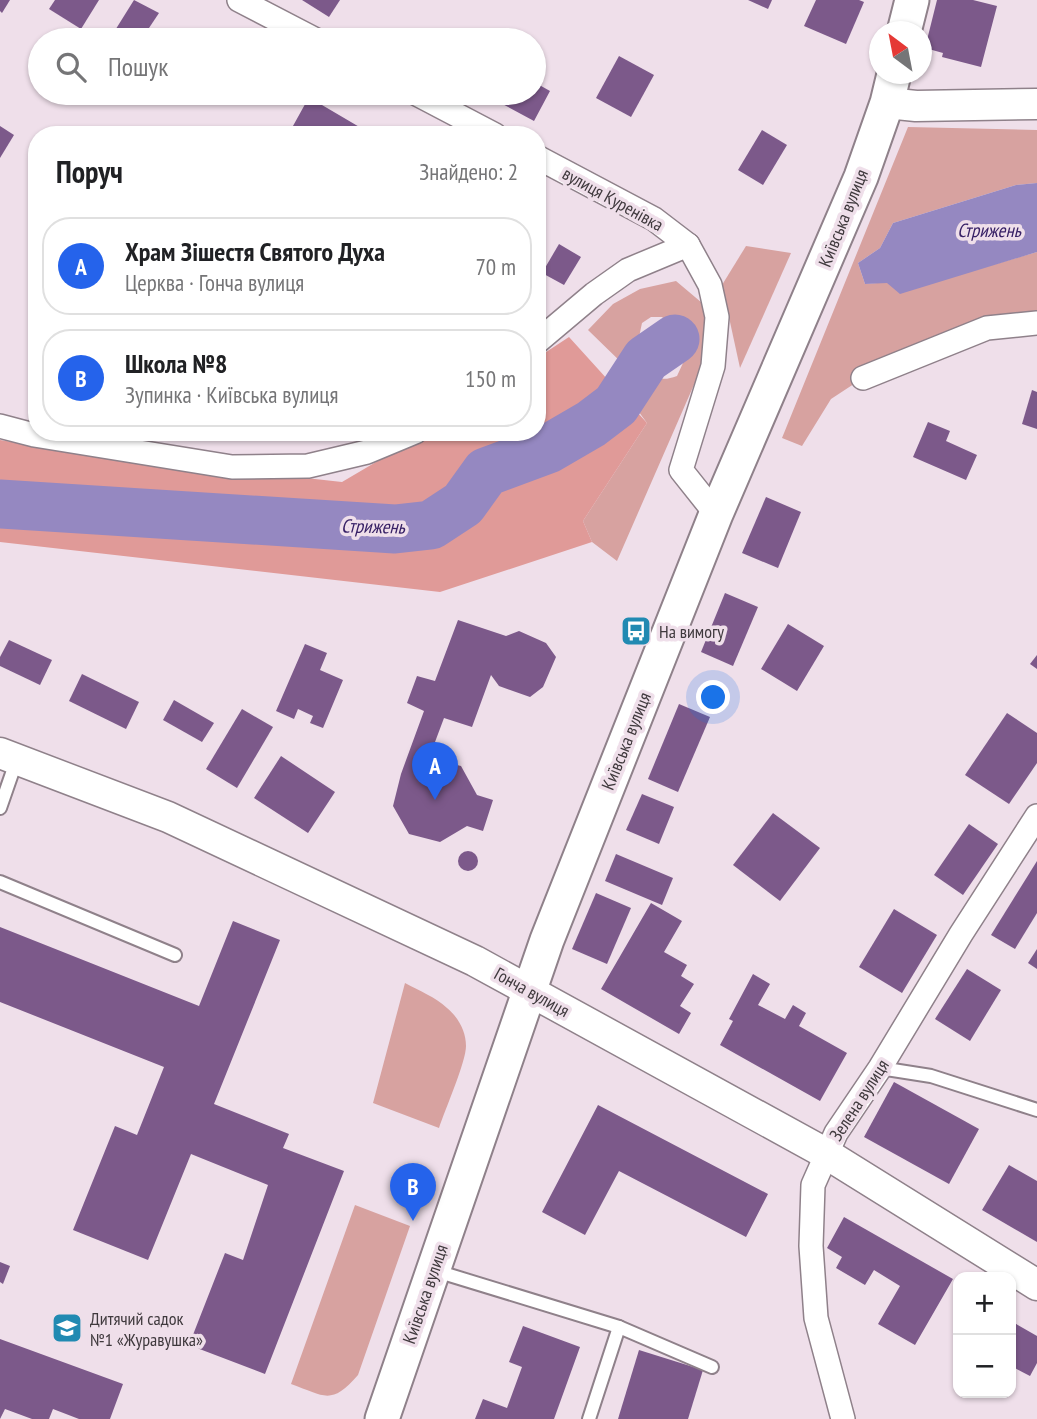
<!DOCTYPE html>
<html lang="uk">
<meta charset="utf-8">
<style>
body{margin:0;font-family:"PT Sans Narrow",sans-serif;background:#f6f6f6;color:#202124}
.controls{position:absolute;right:21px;bottom:21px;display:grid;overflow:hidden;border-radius:14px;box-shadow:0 2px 5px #0004}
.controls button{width:63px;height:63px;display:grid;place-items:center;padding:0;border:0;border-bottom:2px solid #e0e0e0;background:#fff;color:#202124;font:35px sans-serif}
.compass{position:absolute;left:869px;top:21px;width:63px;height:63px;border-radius:50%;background:#fff;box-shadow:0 2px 5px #0004;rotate:328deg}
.you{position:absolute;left:714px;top:698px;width:24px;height:24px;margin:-18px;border:5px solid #fff;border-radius:50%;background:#1a73e8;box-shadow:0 0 0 10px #1a73e833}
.badge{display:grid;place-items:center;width:46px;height:46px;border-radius:50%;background:#2563eb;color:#fff;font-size:23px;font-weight:700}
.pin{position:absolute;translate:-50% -58px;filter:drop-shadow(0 2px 4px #0008)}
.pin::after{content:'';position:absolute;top:37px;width:24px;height:21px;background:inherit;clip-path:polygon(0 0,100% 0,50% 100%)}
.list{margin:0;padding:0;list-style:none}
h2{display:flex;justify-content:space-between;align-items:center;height:91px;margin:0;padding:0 28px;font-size:30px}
h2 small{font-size:23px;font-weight:400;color:#757577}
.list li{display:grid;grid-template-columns:46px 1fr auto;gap:21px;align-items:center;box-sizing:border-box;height:98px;margin:0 14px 14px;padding:0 14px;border:2px solid #e0e0e0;border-radius:28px}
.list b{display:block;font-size:26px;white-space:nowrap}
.list p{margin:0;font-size:23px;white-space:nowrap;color:#757577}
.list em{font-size:23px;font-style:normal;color:#757577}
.icon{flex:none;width:38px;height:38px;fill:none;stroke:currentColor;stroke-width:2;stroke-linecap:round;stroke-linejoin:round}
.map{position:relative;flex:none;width:1037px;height:1419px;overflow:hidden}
.search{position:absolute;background:#fff;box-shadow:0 2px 5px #0004;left:28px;top:28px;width:518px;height:77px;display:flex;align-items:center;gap:18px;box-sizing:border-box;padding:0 24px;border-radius:38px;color:#757577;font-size:26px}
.panel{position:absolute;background:#fff;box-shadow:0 2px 5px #0004;left:28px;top:126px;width:518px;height:315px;border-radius:28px}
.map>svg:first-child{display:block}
.green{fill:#d7a2a0}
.forest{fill:#e09a98}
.water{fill:#9588c1}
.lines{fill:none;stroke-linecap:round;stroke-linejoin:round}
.river{stroke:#9588c1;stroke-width:49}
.building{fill:#7c598a}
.service-casing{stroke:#8f818a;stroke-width:16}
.minor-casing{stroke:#8f818a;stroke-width:26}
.tertiary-casing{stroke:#8f818a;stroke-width:33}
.secondary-casing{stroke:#8f818a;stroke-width:37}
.service{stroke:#fff;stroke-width:12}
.minor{stroke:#fff;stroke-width:23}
.tertiary{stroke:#fff;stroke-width:30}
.secondary{stroke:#fff;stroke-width:33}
.labels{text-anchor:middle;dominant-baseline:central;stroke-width:7;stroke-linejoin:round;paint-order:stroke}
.street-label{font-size:18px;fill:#3f393d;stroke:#efdfea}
.poi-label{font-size:18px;fill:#3f393d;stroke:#efdfea;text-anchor:start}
.water-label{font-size:19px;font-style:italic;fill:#382166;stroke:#efdfea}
</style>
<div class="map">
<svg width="1037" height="1419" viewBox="0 0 1037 1419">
<rect width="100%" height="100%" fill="#efdfea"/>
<g class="green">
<path d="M908,127l129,3v53l-21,2 -123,38 -13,25 -22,15 7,21 86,-7 86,-25v62l-174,64 -32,21 -29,47 -20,-8z"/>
<path d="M746,246l45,7 -51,115 -18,-83z"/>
<path d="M676,281l32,27 2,40 -93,213 -25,-19 -9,-21 64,-98 -22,-30 23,-25c9,12 15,13 29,8l6,-13 -13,-38 -8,-8h-11l-9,6 -3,14 5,15 -19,14 -37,-36 25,-26 27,-15z"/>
<path d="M405,983c15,8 30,14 42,25 11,9 19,23 19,38 0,16 -21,64 -27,82l-66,-25z"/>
<path d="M355,1205l55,21 -52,149c-27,31 -33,21 -67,9z"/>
</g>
<path class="forest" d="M569,337l78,86 -64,98 9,21 -152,50 -440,-50v-102l78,13 264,29 85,-50h110v-74z"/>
<path class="water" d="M1037,183v69l-137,42 -13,-11 -22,1 -7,-21 22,-15 13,-25 123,-38z"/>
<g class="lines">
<path class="river" d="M0,504l395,25 36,-4 32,-21 23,-32 62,-23 43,-25 25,-19 30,-46 29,-20"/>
</g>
<g class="building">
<path d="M0,0h10l-8,13 -2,-2z"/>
<path d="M55,0h44l-18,29 -32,-20z"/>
<path d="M134,0l25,13 -18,27h-32z"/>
<path d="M302,0h38l-11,17z"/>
<path d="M748,0h24l-4,9z"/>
<path d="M816,0h43l5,2 -18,42 -42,-18z"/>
<path d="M937,0h36l24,6 -16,61 -39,-10 1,-4 -18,-5z"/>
<path d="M427,32l13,8h-19z"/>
<path d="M619,56l35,19 -23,42 -35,-19z"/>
<path d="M534,82l16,9 -16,30 -52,-28h52z"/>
<path d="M229,93h21l-5,9z"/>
<path d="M309,97l13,8 51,30h-85z"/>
<path d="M0,126l14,9 -14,23z"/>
<path d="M762,130l25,15 -24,40 -25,-15z"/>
<path d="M559,244l22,13 -17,28 -22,-12z"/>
<path d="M1032,390l5,2v37l-15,-5z"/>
<path d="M928,422l22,9 -4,10 31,14 -11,25 -53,-23z"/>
<path d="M766,497l35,15 -23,56 -36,-15z"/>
<path d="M725,593l33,14 -25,59 -32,-14z"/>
<path d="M458,620l48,16 13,-5 27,12 10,14 -13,30 -13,10 -31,-11 -8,-11 -19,52 -28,-9 -15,40 32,8 16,29 16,5 -10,31 -16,-5 -27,16 -31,-8 -16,-28 8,-32 23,-63 -17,-8 10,-27 18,5z"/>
<path d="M788,624l36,22 -27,45 -36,-22z"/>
<path d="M9,640l43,20 -12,25 -40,-19v-9z"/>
<path d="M305,644l22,9 -7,17 23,10 -20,48 -13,-5 3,-7 -15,-7 -4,10 -18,-8z"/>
<path d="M1037,655v14l-7,-5z"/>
<path d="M82,674l57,28 -13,27 -57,-28z"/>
<path d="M174,700l40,23 -12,19 -39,-22z"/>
<path d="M679,704l31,13 -32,75 -30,-13z"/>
<path d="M242,709l31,18 -36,61 -31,-19z"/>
<path d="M1007,713l30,20v30l-28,41 -44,-29z"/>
<path d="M281,756l54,36 -27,41 -54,-35z"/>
<path d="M642,794l32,13 -15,37 -33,-14z"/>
<path d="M773,813l47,35 -40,53 -47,-36z"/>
<path d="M969,824l29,20 -35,51 -29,-20z"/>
<circle cx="468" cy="861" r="10"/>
<path d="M616,854l57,24 -11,27 -57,-24z"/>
<path d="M1037,861v52l-22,36 -24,-14z"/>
<path d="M596,893l35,15 -24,56 -35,-15z"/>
<path d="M651,903l31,18 -18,31 23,13 -6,11 13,8 -14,22 11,7 -12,21 -78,-45z"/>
<path d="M894,909l43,26 -35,58 -43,-26z"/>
<path d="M233,921l47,19 -66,164 75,30 -6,14 61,23 -79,203 -76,-29 36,-92 18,7 25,-75 -77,-31 -43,106 -75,-30 42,-104 22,9 27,-68 -164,-65v-75l199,79z"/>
<path d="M1037,949v20l-9,-6z"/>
<path d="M967,969l34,21 -31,51 -35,-22z"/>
<path d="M753,974l17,10 -12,21 27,14 8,-14 13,8 -7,13 48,27 -27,48 -100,-56 13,-24 -4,-2z"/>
<path d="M894,1082l85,47 -30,55 -85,-47z"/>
<path d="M598,1105l170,89 -22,43 -127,-66 -34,64 -43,-23z"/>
<path d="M1009,1165l28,16v61l-55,-32z"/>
<path d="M844,1217l109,62 -38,66 -37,-21 22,-38 -26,-16 -9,15 -29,-17 6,-11 -15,-9z"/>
<path d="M0,1262l10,4 -7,18 -3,-2z"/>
<path d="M1011,1321l26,15v27l-7,13 -19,-10z"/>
<path d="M523,1326l57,21 -26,72h-79l8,-20 24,9 15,-41 -13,-5z"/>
<path d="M0,1339l123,45 -13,35h-31l-26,-10 -4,10h-17l-27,-10 -5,10z"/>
<path d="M639,1350l64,20 -15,49h-70z"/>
</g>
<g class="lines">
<g class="service-casing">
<g id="service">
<path d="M0,808l17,-49"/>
<path d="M0,882l175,73"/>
<path d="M880,1068l51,8 106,34"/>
<path d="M433,1270l186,57 -30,92"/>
<path d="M619,1327l93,40"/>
</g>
</g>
<g class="minor-casing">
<g id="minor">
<path d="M239,0l77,40"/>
<path d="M415,93l80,42"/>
<path d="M537,157l117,62 34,26 22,40 7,32 -4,49 -32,104 35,44"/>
<path d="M537,342l57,-48 34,-24 60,-25"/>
<path d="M863,378l124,-50 50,-5"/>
<path d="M0,426l34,9 198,32 76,-1 59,-14 48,-20"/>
<path d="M843,1419l-27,-101 -5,-72 2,-61 23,-52 44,-65 81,-134 76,-118"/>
</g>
</g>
<g class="tertiary-casing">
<g id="tertiary">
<path d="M887,103l29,3 121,-2"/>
<path d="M0,753l168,64 307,144 350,192 212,132"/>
</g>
</g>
<g class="secondary-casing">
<g id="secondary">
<path d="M904,32l8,-32"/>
<path d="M382,1419l165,-479 169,-426 145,-337 26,-74 7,-29"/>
</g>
</g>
<use href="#service" class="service"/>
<use href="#minor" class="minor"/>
<use href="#tertiary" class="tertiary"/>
<use href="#secondary" class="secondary"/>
</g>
<defs>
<g id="bus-square" transform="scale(1.575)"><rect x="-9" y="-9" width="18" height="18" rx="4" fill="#218ab2" stroke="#efdfea"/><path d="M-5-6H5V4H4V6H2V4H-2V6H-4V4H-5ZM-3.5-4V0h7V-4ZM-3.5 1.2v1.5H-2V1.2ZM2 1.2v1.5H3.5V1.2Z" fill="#fff"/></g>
<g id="school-square" transform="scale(1.575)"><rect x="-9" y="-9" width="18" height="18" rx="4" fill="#218ab2" stroke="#efdfea"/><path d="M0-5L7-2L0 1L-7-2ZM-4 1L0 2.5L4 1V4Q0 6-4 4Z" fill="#fff"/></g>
</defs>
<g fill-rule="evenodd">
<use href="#bus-square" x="636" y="631"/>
<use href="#school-square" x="67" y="1328"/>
</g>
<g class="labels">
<g class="street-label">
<text transform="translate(613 199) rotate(29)">вулиця Куренівка</text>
<text transform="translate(843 218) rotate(-68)">Київська вулиця</text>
<text transform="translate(626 741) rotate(-68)">Київська вулиця</text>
<text transform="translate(532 992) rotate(29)">Гонча вулиця</text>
<text transform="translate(859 1100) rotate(-57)">Зелена вулиця</text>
<text transform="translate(425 1294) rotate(-71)">Київська вулиця</text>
</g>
<g class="poi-label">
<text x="659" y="631">На вимогу</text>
<text x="90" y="1318">Дитячий садок<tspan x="90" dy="21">№1 «Журавушка»</tspan></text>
</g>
<g class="water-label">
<text x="989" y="230">Стрижень</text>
<text transform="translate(373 526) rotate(1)">Стрижень</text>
</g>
</g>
</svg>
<div class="controls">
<button>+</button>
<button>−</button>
</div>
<svg class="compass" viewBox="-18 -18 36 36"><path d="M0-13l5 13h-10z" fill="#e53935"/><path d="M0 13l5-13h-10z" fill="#757577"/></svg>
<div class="you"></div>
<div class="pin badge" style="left:435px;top:800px">A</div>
<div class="pin badge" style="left:413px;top:1221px">B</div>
<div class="search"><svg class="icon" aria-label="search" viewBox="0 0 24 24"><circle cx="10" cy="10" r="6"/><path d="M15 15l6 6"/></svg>Пошук</div>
<section class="panel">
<h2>Поруч<small>Знайдено: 2</small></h2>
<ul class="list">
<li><span class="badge">A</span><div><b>Храм Зішестя Святого Духа</b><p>Церква · Гонча вулиця</p></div><em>70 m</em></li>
<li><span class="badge">B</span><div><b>Школа №8</b><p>Зупинка · Київська вулиця</p></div><em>150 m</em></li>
</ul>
</section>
</div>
